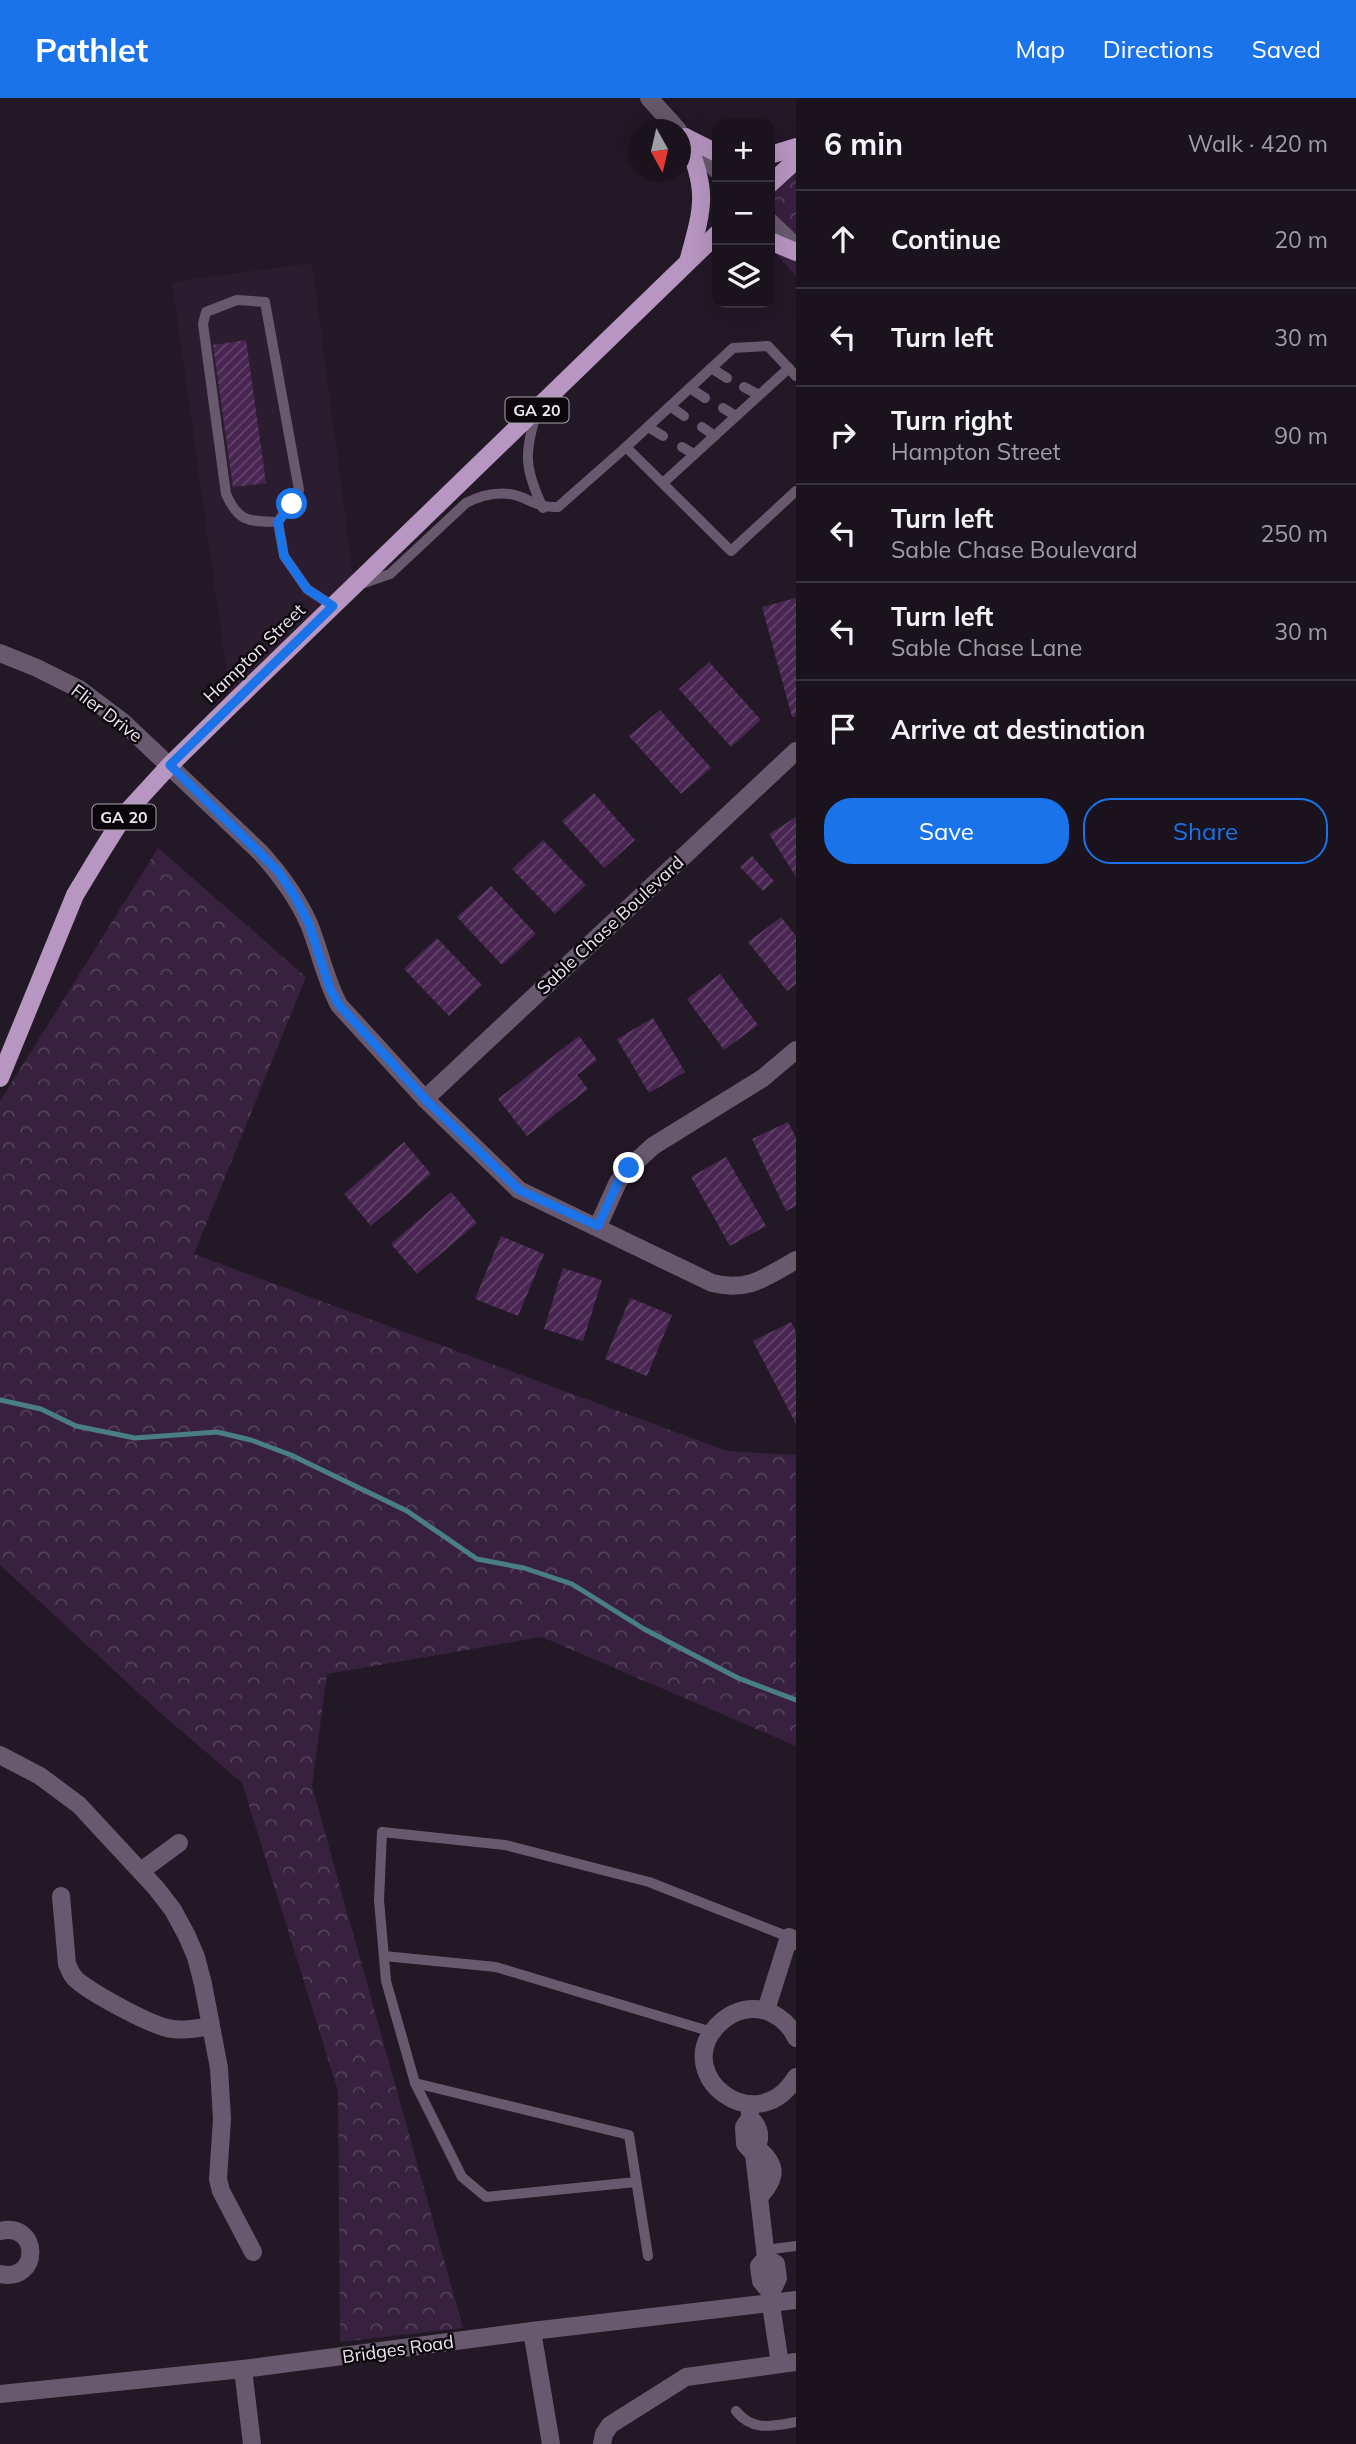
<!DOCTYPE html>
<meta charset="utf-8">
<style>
body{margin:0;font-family:Mulish,sans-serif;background:#231b25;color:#f1f3f6}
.controls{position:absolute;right:21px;top:21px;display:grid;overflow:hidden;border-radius:14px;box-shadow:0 7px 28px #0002}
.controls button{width:63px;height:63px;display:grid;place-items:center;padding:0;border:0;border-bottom:2px solid #38323b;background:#1a121c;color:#f1f3f6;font:35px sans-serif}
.compass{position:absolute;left:628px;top:21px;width:63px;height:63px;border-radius:50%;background:#1a121c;box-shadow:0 7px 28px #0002;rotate:172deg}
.stop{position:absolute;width:21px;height:21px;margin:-16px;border:5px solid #1a73e8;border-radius:50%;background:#fff}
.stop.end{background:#1a73e8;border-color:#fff;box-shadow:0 2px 7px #0008}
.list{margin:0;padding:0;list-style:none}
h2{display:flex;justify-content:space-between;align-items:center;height:91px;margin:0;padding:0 28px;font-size:30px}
h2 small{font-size:23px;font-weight:400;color:#9f9ea3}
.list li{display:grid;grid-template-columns:46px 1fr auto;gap:21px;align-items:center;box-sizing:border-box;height:98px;padding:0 28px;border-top:2px solid #38323b}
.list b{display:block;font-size:26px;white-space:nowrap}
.list p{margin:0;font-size:23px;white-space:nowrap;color:#9f9ea3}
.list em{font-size:23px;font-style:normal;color:#9f9ea3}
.actions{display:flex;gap:14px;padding:21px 28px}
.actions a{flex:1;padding:16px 0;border:2px solid #1a73e8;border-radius:28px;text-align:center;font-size:24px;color:#1a73e8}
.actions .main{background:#1a73e8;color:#fff}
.icon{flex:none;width:38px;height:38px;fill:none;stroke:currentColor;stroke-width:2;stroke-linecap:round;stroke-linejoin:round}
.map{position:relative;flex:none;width:796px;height:2346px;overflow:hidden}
header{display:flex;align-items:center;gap:42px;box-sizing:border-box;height:98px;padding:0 35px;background:#1a73e8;color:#fff}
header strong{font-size:33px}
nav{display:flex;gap:38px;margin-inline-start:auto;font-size:24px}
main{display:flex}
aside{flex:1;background:#1a121c}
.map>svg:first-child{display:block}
.built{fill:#2c1c30}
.forest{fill:url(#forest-crowns)}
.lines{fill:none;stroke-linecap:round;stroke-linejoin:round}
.stream{stroke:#487e84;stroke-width:5}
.building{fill:url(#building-hatch)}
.service{stroke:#69596e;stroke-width:10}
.minor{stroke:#69596e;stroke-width:18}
.tertiary{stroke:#69596e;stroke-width:18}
.primary{stroke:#b796c1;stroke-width:18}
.route{stroke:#1a73e8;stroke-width:9}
.labels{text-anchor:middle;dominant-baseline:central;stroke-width:5;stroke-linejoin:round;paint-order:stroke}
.shield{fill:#0a060b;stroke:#a9a3ab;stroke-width:2}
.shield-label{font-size:16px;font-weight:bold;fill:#ede6f0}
.street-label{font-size:18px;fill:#ede6f0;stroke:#0a060b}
</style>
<header>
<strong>Pathlet</strong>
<nav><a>Map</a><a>Directions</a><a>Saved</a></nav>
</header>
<main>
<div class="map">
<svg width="796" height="2346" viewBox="0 0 796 2346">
<defs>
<pattern id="forest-crowns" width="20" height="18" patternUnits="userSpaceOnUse" patternTransform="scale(1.75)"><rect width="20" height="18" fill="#38203f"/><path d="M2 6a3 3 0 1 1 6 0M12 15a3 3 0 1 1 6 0" fill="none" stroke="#55405b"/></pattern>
<pattern id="building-hatch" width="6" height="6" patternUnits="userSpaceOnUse" patternTransform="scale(1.75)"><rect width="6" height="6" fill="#482651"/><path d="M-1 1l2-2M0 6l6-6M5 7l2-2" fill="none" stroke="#63466a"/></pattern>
</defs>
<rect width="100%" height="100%" fill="#231826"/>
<path class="built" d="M312,165l43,328 -123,119 -60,-428z"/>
<g class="forest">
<path d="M796,58v120l-26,-29v-68z"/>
<path d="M158,750l148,129 -112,277 533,197 69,4v291l-254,-109 -215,37 -15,112 151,542 -123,14 -2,-251 -96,-308 -85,-73 -157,-145v-464z"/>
</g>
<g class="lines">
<path class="stream" d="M0,1302l41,9 35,17 59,12 82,-6 34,8 40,15 116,56 70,48 47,9 48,16 72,45 94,49 58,22"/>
</g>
<g class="building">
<path d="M246,242l20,143 -33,4 -20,-142z"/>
<path d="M796,500v118l-4,1 -30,-110z"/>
<path d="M709,564l52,58 -30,27 -52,-58z"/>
<path d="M660,612l51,58 -30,26 -52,-58z"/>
<path d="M594,695l41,47 -31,28 -42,-47z"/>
<path d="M796,719v60l-27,-43z"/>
<path d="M543,742l43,45 -31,29 -43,-45z"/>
<path d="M752,758l22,25 -11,10 -23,-24z"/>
<path d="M491,788l45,48 -34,31 -45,-48z"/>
<path d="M781,819l15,19v48l-9,7 -39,-49z"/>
<path d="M437,840l45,47 -33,31 -45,-47z"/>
<path d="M720,876l38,51 -34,25 -37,-51z"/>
<path d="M653,920l32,54 -36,21 -32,-54z"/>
<path d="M579,938l18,24 -20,15 11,14 -61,47 -29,-37z"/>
<path d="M788,1024l8,16v68l-10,5 -34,-72z"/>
<path d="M404,1044l27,32 -60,52 -27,-32z"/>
<path d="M726,1059l40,69 -36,20 -39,-69z"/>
<path d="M451,1094l26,31 -60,51 -26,-30z"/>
<path d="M501,1138l43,18 -26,62 -43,-17z"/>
<path d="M563,1170l39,12 -19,61 -39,-12z"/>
<path d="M630,1200l42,17 -25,61 -42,-17z"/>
<path d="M791,1224l5,10v92l-43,-83z"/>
</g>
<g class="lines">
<g class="service">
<path d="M711,270l16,10"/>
<path d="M744,289l15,8"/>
<path d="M690,290l15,10"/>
<path d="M670,308l14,10"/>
<path d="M723,310l13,8"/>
<path d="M537,313c-13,42 -13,57 6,97"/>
<path d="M648,329l15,9"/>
<path d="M702,329l13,9"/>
<path d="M626,349l107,-99 35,-2 28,30"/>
<path d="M682,349l12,7"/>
<path d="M663,385l126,-115"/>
<path d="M278,424c-29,-1 -39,1 -52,-28l-23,-170 3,-12 31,-12 28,2 34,188 -21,32 6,34 23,33 26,17"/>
<path d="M361,486l29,-10 76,-71c13,-7 29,-11 44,-9 19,3 25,14 48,13l68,-60 105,104 65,-60"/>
<path d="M384,1858l112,11 216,65"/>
<path d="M415,1985l214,52 19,121"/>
<path d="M636,2084l-150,15 -24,-20 -47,-94 -29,-102 -7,-81 3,-68 123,13 144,37 140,55"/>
<path d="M765,2152l31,-4"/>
<path d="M736,2313c17,21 36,15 60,11"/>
</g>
<g class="minor">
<path d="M649,0l29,32"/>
<path d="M688,42l29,30"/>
<path d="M770,124l26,25"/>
<path d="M0,555l37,15 42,21 45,34 136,129c20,22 37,45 49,72 11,27 16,55 30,81l86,94 94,91 193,93c37,9 54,-6 84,-23"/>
<path d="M425,1001l371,-348"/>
<path d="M598,1128l20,-44 11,-14 24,-22 110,-68 33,-28"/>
<path d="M0,1657l40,21 39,29 77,83 17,22 14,26 9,21 7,27 16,84 3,51 -4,60 3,12 32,61"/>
<path d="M141,1773l38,-28"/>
<path d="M61,1798l6,68c3,7 5,13 12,18 17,13 72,44 93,47 13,2 26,-1 39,-3"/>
<path d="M766,1912l23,-73 7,4"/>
<path d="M796,1940c-7,-16 -24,-29 -42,-29 -15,0 -28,7 -38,18 -44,49 41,115 80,50"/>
<path d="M750,2009v11l-6,9 1,17 9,10"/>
<path d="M750,2020c12,11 11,22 4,36l12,104 -7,8 2,15 10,12"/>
<path d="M757,2050c21,17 20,30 2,49"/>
<path d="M0,2133c40,-10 41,52 0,43"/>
<path d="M766,2160l10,6 2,14 -7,15v12l9,59"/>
<path d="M532,2233l19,113"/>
<path d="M243,2271l9,75"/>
<path d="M602,2346l2,-10 6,-9 76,-48 110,-15"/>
</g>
<path class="tertiary" d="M0,2296l243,-25 289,-38 264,-31"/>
<g class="primary">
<path d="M685,39c24,55 18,70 3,125"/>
<path d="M685,39l32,16"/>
<path d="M770,57l26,-8"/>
<path d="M770,86l26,-24"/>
<path d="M770,143l26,11"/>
<path d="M0,980l75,-183 23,-38 27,-43 45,-49 65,-64 482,-467"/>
</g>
</g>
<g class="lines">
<path class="route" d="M292,406l-14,18 6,34 23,33 26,17 -163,159 108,106 16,24 15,29 21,65 9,16 86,94 94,91 79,36 20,-44 11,-14"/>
</g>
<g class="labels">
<g class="shield">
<rect x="505.5" y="299.5" width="63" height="25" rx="5"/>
<rect x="92.5" y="706.5" width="63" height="25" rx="5"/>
</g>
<g class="shield-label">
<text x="537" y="312">GA 20</text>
<text x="124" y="719">GA 20</text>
</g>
<g class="street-label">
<text transform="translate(254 555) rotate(-44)">Hampton Street</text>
<text transform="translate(107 615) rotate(37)">Flier Drive</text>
<text transform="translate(610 827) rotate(-43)">Sable Chase Boulevard</text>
<text transform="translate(398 2251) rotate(-8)">Bridges Road</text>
</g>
</g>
</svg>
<div class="controls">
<button>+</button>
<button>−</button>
<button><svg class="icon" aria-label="layers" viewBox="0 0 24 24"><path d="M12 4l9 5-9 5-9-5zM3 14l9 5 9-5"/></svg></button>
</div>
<svg class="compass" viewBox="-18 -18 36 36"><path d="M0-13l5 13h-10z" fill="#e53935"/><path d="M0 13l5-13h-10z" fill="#9f9ea3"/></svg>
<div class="stop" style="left:292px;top:406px"></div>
<div class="stop end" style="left:629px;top:1070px"></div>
</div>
<aside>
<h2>6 min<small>Walk · 420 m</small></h2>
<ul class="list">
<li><svg class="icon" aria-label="ahead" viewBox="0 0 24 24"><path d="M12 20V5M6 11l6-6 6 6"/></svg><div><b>Continue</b></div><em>20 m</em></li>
<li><svg class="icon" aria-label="left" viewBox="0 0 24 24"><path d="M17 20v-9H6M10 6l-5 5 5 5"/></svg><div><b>Turn left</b></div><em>30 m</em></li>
<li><svg class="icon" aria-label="right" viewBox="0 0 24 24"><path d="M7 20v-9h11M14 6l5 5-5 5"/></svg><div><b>Turn right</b><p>Hampton Street</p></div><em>90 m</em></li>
<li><svg class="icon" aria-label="left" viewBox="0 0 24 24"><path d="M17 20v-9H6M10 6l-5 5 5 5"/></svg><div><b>Turn left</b><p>Sable Chase Boulevard</p></div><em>250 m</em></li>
<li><svg class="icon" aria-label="left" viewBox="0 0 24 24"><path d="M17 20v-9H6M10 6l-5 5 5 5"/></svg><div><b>Turn left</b><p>Sable Chase Lane</p></div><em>30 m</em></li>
<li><svg class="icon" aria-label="arrive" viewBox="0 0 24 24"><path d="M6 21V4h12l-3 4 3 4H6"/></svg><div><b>Arrive at destination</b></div></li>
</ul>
<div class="actions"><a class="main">Save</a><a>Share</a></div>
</aside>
</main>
